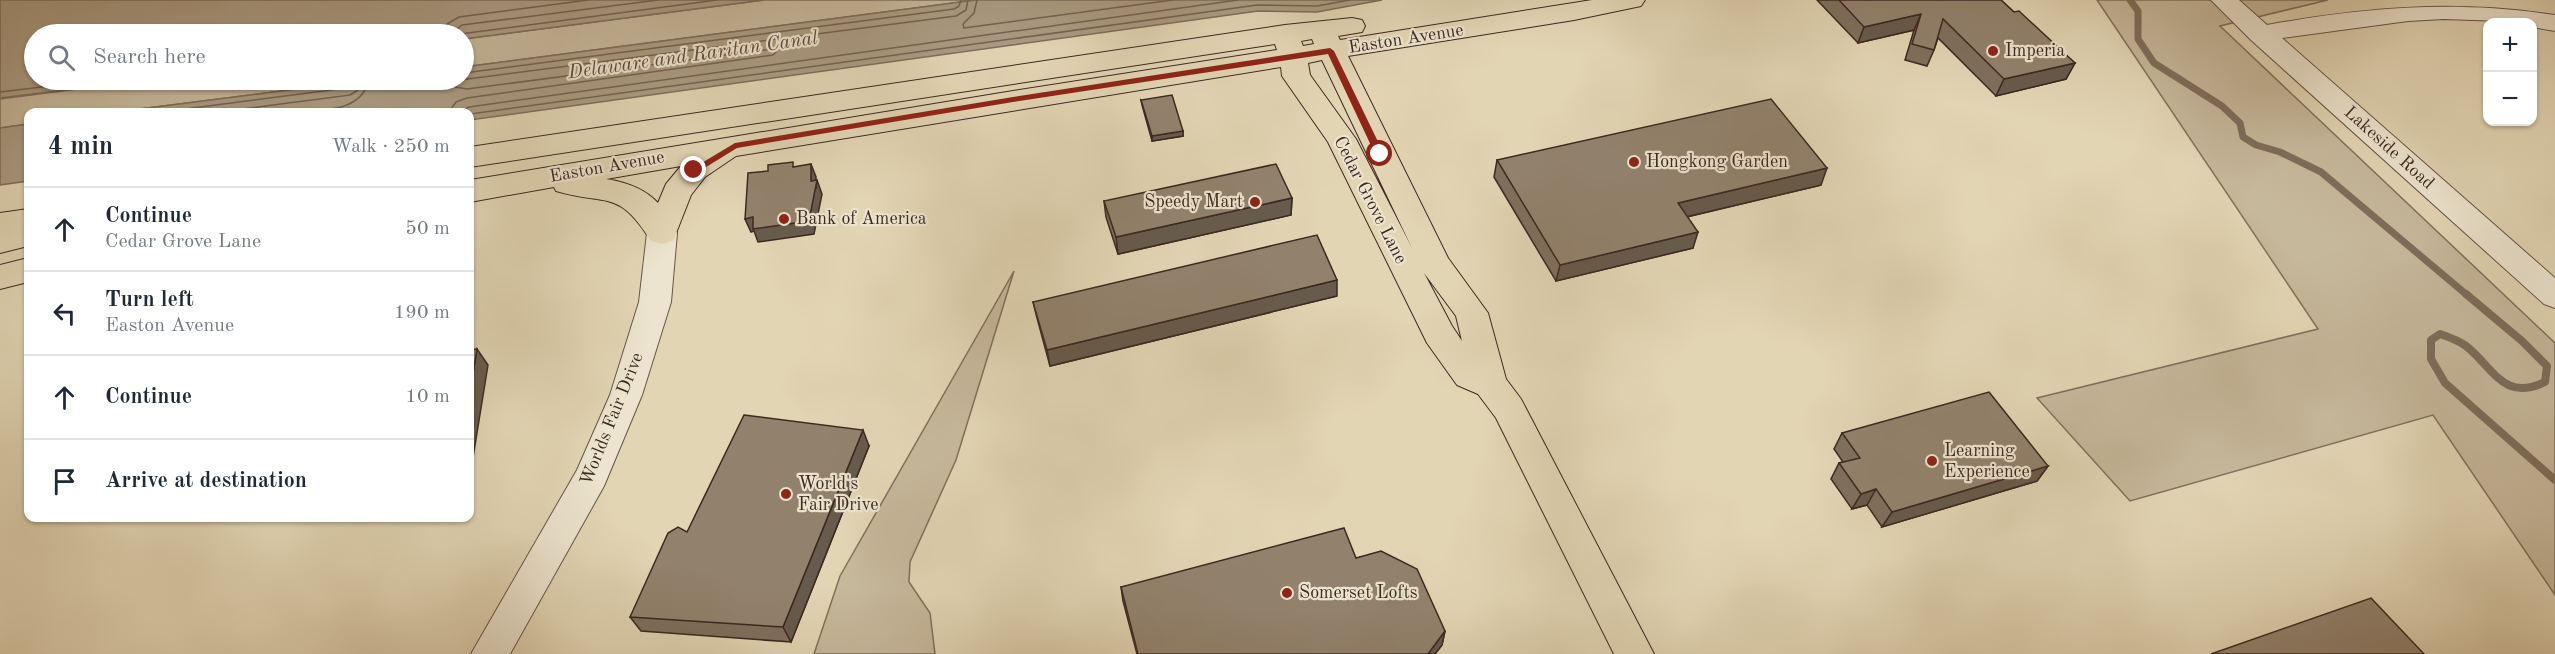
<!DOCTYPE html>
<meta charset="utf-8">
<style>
body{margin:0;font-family:"Old Standard TT",serif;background:#f2f2f3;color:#1f2937}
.controls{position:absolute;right:18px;top:18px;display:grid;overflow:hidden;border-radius:12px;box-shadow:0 2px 4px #0004}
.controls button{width:54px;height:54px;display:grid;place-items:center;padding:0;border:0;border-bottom:2px solid #e0e1e3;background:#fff;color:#1f2937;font:30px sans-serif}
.stop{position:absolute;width:18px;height:18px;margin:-14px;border:4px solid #8f2418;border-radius:50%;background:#fff}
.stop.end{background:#8f2418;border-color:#fff;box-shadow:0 2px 6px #0008}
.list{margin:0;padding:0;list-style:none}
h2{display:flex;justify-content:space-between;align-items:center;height:78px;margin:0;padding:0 24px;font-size:26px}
h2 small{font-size:20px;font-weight:400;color:#747a83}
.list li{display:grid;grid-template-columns:39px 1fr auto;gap:18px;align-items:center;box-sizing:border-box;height:84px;padding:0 24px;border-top:2px solid #e0e1e3}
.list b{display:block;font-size:22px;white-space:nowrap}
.list p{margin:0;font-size:20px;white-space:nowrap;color:#747a83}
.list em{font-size:20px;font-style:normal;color:#747a83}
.icon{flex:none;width:33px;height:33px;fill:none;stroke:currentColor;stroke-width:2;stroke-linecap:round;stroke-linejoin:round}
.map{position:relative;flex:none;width:2555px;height:654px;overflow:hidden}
.search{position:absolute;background:#fff;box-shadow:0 2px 4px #0004;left:24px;top:24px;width:450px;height:66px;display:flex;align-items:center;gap:15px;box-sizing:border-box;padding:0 21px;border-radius:33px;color:#747a83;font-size:22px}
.panel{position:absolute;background:#fff;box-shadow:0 2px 4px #0004;left:24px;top:108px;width:450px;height:414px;border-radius:12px}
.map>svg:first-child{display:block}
.green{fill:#c6b89b;stroke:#81705e;stroke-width:1.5}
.water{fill:#aa9b82;stroke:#7e6d5b;stroke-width:1.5}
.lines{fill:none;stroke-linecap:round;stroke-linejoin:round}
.shore{stroke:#736252;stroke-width:1.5}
.stream-far1{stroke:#7e6d5b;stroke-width:7}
.stream{stroke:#7e6d5b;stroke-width:8}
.minor-casing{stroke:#665446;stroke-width:2}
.major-casing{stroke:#3c2921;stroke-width:2}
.highway-casing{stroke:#3c2921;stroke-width:2}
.minor{fill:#ece4ce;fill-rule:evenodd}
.major{fill:#e2d5b4;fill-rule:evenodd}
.highway{fill:#e2d5b4;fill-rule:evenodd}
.wall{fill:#7e705e;stroke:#3c2921;stroke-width:1.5}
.shaded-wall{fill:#665b4c;stroke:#3c2921;stroke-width:1.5}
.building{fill:#92826d;stroke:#3c2921;stroke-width:1.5}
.route{fill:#8f2418}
.poi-dot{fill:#8f2418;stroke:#ece4ce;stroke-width:2}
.labels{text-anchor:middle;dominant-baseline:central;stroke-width:4.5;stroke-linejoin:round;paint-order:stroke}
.street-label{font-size:18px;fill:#3c2921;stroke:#ece4ce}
.poi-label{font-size:18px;fill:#3c2921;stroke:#ece4ce;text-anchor:start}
.water-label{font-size:20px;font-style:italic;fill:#5d4b3e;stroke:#ece4ce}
</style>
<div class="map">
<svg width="2555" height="654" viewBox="0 0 2555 654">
<rect width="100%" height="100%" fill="#e2d5b4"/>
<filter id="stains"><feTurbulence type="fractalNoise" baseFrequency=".00333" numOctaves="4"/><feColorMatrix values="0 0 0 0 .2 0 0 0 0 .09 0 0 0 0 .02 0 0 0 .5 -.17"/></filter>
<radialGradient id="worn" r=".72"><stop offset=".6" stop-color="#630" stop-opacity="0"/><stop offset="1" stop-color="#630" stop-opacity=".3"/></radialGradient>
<g class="green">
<path d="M764,0h212l-512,67v-28z"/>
<path d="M2097,0h231l-108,26 335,317v252l-122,-180 -303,86 -93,-103 281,-69z"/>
<path d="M147,80h221l-252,32h-88v12l-28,4v-29z"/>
<path d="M1014,271l-58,189 -46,102 -1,20 21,31 5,41h-121l26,-78z"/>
</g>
<g class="water">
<path d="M0,0h764l-300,39v-5h-430v46h113l-147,18z"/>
<path d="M976,0h406l-65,12 -59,-1 -788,109v-8h-354l252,-32h96v-13z"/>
<path d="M28,124v57l-28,4v-57z"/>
</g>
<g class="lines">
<g class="shore">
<path d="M977,0l-3,13 -11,11 1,4 209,-28"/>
<path d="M442,34l5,-10 12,-7 129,-17"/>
<path d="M451,34l11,-9 196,-25"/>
<path d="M460,34l257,-34"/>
<path d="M464,73l490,-64 5,-3 2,-6"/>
<path d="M446,80l9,7 12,2 305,-40 4,3 -3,3 -306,43 -11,4 -7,10"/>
<path d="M460,80l496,-64 10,-6 2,-10"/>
<path d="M0,92l100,-12"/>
<path d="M162,112l185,-24 5,-3 1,-5"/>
<path d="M220,112l130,-17 8,-5 2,-10"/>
<path d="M290,112c28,-2 71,2 79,-32"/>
<path d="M459,112l10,-5 769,-107"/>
<path d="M470,114l787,-109 60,1 33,-6"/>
</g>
<path class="stream-far1" d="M2130,0l8,11v28l16,24 68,43 18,17 3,14 13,8 24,7 41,20 146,123"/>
<path class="stream" d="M2466,294l56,47 25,25 -2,16c-42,20 -51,-14 -79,-36 -8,-6 -17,-9 -26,-12l-9,6v19l14,24 110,97"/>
<g class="minor-casing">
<g id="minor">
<path d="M2211,0h28l28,25c99,-18 188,-25 288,-10v16l-23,-4v-5l-88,-3 -36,2 -126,17 273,240v30l-11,-4 -293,-264z"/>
<path d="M662,222l11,3 4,8 -6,69 -29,93 -38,91 -94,168h-39l106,-184 33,-75 29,-93 8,-69 4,-8z"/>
</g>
</g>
<g class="major-casing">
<g id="major">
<path d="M1592,0h53l-4,6 -67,14 -226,36 100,202 40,55 18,66 15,20 133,255h-40l-118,-236 -18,-24 -21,-9 -30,-42 -99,-201 -46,-66 -1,-9 -545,89 -31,21 -14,18 -18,46 -11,3 -11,-3c-33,-53 -44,-35 -95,-50l-2,-4 -84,15v-22l543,-89 264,-41 -2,-6 -805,123v-20l815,-122 67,-7 10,2 3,6 -3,6 -24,4 2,4zM1312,39l2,5 -11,2 -2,-5zM1322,60l90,188 -56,-109 -46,-64 -2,-12zM681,166l-15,18 -8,19c-14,-15 -33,-21 -52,-24zM1424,273l32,43 6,25 -10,-15z"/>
<path d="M28,209v22l-28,4v-22z"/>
<path d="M28,258v24l-28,7v-24z"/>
</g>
</g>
<g class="highway-casing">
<path id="highway" d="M28,224v22l-28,7v-22z"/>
</g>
<use href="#minor" class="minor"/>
<use href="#major" class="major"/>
<use href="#highway" class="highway"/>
</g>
<g class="wall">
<path d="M1817,0h184l13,12 61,51 -9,16 -70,17 -58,-58 -4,12 -7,16 -22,-6 9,-30 -56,13z"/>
<path d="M1141,100l42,31v5l-31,5 -10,-36z"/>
<path d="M1497,160l324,25 -134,32 6,31 -137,33 -62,-104z"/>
<path d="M1292,198l-1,17 -173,39 -12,-37 -2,-16z"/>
<path d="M1337,296l-287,70 -13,-48 -4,-16z"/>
<path d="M1842,433l206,33 -11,15 -155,46 -15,-22 -15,4 -21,-30 8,-16 4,-1 -9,-13z"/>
<path d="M869,446l-78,196 -150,-11 -11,-14 57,-85z"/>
<path d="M1356,558l89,73 -3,14 -7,9h-298l-14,-53 -2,-14z"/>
</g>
<g class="shaded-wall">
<path d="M1921,14l-7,16 -56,13 6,-16z"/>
<path d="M2075,63l-9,16 -70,17 8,-17z"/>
<path d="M1183,131v5l-31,5v-5z"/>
<path d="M811,164l5,13v12l1,-9 5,14 -8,40 -56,8 -4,-11 -3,1 -6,-13 66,-38z"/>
<path d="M1827,168l-6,17 -148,35 5,-17z"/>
<path d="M1292,198l-1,17 -173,39 -2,-17z"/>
<path d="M1698,232l-5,16 -137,33 4,-16z"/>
<path d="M1337,280v16l-287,70 -3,-16z"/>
<path d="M477,349l11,16 -18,111v-85z"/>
<path d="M863,430l6,16 -78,196 -8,-15z"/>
<path d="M2048,466l-11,15 -155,46 10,-15z"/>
<path d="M1876,489l-9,16 -15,4 9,-15z"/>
<path d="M1445,631l-3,14 -7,9h-7z"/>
</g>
<g class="building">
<path d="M1839,0h162l13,12 5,-1 56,52 -71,16 -61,-60 -9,31 -22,-6 9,-30 -57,13z"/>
<path d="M1172,95l11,36 -31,5 -11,-36z"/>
<path d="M1771,99l56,69 -149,35 20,29 -138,33 -63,-105z"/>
<path d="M793,162v5l18,-3v17l6,-1 -8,41 -56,8v-12l-8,2 3,-46 20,-2v-6z"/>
<path d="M1276,164l16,34 -176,39 -12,-36z"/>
<path d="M1317,235l20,45 -290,70 -14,-48z"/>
<path d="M477,349l-7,42v-41z"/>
<path d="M1989,392l59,74 -156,46 -16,-23 -15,5 -22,-31 21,-5 -18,-25z"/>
<path d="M744,415l119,15 -80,197 -153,-10 38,-84 10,-6 9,5z"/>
<path d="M1344,528l12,30 25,-7 36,18 28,62 -17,23h-290l-17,-67z"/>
<path d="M2371,598l53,56h-213z"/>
</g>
<path class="route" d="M1330,48l4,3 50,103 -1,2 -8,-2 -47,-100 -315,48 -276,46 -39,24 -8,-2 45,-27 278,-46z"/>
<g class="poi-dot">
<circle cx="1993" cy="51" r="6"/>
<circle cx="1634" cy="162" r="6"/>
<circle cx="1255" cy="202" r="6"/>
<circle cx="784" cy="219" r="6"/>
<circle cx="1932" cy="461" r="6"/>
<circle cx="786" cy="494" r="6"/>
<circle cx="1287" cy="593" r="6"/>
</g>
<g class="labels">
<g class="street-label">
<text transform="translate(1406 39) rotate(-9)">Easton Avenue</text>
<text transform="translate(2389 148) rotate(42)">Lakeside Road</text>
<text transform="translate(607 167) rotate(-10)">Easton Avenue</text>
<text transform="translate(1370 200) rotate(63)">Cedar Grove Lane</text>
<text transform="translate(612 419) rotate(-68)">Worlds Fair Drive</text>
</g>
<g class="poi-label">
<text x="2005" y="51">Imperia</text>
<text x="1646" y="162">Hongkong Garden</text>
<text x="1243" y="202" text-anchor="end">Speedy Mart</text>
<text x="796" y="219">Bank of America</text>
<text x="1944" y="451">Learning<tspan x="1944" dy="21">Experience</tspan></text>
<text x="798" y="484">World's<tspan x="798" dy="21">Fair Drive</tspan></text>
<text x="1299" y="593">Somerset Lofts</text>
</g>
<g class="water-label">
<text transform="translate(693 56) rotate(-8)">Delaware and Raritan Canal</text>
</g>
</g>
<rect width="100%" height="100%" filter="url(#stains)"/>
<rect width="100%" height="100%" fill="url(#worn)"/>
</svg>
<div class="controls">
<button>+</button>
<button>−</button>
</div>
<div class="stop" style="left:1380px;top:154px"></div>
<div class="stop end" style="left:694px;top:170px"></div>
<div class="search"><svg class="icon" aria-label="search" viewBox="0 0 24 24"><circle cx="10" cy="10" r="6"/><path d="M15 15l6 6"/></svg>Search here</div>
<section class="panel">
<h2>4 min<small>Walk · 250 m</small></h2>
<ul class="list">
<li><svg class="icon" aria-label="ahead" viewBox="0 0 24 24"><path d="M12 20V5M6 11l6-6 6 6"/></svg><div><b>Continue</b><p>Cedar Grove Lane</p></div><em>50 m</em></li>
<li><svg class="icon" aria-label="left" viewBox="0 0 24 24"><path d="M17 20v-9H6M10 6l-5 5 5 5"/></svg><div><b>Turn left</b><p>Easton Avenue</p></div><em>190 m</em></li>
<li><svg class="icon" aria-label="ahead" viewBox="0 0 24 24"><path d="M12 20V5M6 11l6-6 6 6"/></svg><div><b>Continue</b></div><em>10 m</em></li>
<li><svg class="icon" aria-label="arrive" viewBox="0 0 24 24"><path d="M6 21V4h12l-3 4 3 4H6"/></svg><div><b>Arrive at destination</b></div></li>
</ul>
</section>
</div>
